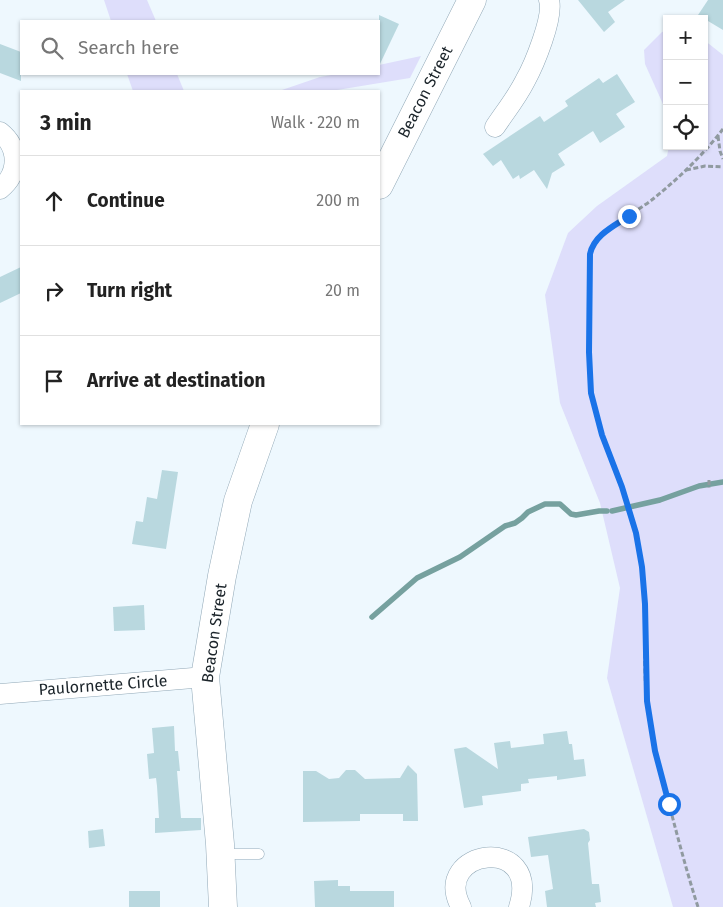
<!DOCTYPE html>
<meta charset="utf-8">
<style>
body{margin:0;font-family:"Fira Sans",sans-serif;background:#f6f6f6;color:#222}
.controls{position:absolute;right:15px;top:15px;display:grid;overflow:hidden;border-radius:0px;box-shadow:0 1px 4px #0004}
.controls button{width:45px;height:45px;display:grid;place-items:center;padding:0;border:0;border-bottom:1px solid #e0e0e0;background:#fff;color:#222;font:25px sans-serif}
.stop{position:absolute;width:15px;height:15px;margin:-11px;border:4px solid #1a73e8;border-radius:50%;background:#fff}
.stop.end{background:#1a73e8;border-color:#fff;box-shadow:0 1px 5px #0008}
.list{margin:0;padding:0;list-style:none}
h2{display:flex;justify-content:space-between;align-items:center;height:65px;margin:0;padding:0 20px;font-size:21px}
h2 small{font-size:16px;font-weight:400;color:#767676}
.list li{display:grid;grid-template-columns:32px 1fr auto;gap:15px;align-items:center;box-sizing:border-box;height:90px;padding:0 20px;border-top:1px solid #e0e0e0}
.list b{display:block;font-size:19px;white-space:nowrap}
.list em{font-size:16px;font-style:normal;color:#767676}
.icon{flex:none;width:28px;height:28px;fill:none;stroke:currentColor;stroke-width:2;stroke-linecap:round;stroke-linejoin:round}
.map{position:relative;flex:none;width:723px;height:907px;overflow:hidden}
.search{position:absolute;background:#fff;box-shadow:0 1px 4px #0004;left:20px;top:20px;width:360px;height:55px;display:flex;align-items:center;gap:12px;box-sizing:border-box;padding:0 18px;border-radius:0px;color:#767676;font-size:19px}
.panel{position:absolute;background:#fff;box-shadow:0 1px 4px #0004;left:20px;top:90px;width:360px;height:335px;border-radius:0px}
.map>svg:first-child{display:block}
.green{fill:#dedefb}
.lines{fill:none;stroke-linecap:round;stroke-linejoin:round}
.stream{stroke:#76a19f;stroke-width:5.5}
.building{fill:#b9d8df}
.service-casing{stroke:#91a8b7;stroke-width:11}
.minor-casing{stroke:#91a8b7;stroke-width:21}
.secondary-casing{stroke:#91a8b7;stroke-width:29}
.path{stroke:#909aa0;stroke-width:3;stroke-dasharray:5 2.5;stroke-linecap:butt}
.service{stroke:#fff;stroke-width:10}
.minor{stroke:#fff;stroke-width:20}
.secondary{stroke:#fff;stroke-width:28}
.route{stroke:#1a73e8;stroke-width:6}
.labels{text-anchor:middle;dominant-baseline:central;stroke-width:5;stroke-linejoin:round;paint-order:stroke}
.street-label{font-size:16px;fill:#1b242a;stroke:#fff}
</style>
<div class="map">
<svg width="723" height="907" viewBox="0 0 723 907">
<rect width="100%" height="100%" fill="#eef8fe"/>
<g class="green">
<path d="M104,0h43l9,21h-45z"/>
<path d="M667,30v83l-22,-49 -1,-14 18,-18z"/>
<path d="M704,40l19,15v852h-50l-66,-229 13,-90 -20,-85 -40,-100 -15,-108 23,-62 29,-27 70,-50 2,-10h35z"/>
<path d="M421,56l-11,22 -79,13h-52l41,-14 17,-3h42v-9z"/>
<path d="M127,74h50l7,17h-51z"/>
</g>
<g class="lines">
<g class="stream">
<path d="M612,511l48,-11 39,-14 24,-4"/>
<path d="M372,617l45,-39 43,-21 45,-31 10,-3 7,-5 6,-6 17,-8h15l11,10 5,1 23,-4h8"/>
</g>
</g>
<g class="building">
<path d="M578,0h47l-17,12 7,10 -11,10z"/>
<path d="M708,0h15v30l-25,-15z"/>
<path d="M379,15l20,9 -20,42z"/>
<path d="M0,44l21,8v29l-21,-8z"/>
<path d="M617,74l18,28 -19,12 9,13 -25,16 -7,-12 -35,23 7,11 -13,8 -5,16 -13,-19 -14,9 -1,-4 -6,4 -12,-19 -8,6 -10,-12 57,-38 4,6 24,-16 -3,-5 34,-23 4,5z"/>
<path d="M21,267v26l-21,10v-26z"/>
<path d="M162,470l16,2 -12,77 -34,-5 4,-23 7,1 4,-25 10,2z"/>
<path d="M144,605l1,25 -31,1 -1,-24z"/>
<path d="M174,726l1,25h3l2,20h-3l4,47h20v12l-46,3v-15h4l-2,-32 -1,-8 -7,1 -2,-25 7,-1 -2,-25z"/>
<path d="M567,731l2,13h3l2,16 10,-1 2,17 -29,4v-4l-29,3 1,4 -8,1v7l-39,5 1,9 -19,3 -10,-59 12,-2 32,22 -4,-26 16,-2 1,7 33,-4 -1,-10z"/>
<path d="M408,765l9,9 1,47h-15v-7h-43v7l-57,1v-51h13l13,8 10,-1 7,-8h9l10,9 35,-1z"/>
<path d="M103,829l2,17 -16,2 -1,-17z"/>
<path d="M584,829l5,3 1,8 -2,3 4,41h7l2,18 -6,1 1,4h-49l-2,-16 8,-2 -5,-34 -17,2 -3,-20z"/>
<path d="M338,880v6h12v5h44v16h-79l-1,-26z"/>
<rect x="129" y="891" width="31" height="16"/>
</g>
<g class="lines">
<g class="service-casing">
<path id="service" d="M221,854h38"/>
</g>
<g class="minor-casing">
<g id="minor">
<path d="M495,127c10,-15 22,-30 30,-46 9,-16 29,-64 24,-81"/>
<path d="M0,132c19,15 20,41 0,57"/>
<path d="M0,694l205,-17"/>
<path d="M461,907c-31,-58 81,-74 58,0"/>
</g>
</g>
<g class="secondary-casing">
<g id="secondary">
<path d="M379,185l93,-185"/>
<path d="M223,907l-3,-63 -15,-167 17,-101 16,-75 27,-77"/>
</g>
</g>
<g class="path">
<path d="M718,136l2,15 3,8"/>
<path d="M686,170l19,-4 18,1"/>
<path d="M709,480v8"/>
<path d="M698,907c-11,-34 -20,-69 -29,-103 -9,-33 -18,-66 -22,-100 -6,-57 3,-115 -11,-171 -11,-44 -33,-85 -43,-130 -7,-31 -3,-66 -3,-98 0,-16 -4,-40 1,-55 6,-19 46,-38 62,-51 26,-21 50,-44 70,-70"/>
</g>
<use href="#service" class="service"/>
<use href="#minor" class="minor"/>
<use href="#secondary" class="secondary"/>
</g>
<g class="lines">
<path class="route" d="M629,216c-15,10 -35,19 -39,38l-1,98 2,41 11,42 20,52 14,46 6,34 3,37 2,97 8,50 14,53"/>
</g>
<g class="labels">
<g class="street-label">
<text transform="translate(425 92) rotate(-63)">Beacon Street</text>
<text transform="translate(214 633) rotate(-82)">Beacon Street</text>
<text transform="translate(103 685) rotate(-4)">Paulornette Circle</text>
</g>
</g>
</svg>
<div class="controls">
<button>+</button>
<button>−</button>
<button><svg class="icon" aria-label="locate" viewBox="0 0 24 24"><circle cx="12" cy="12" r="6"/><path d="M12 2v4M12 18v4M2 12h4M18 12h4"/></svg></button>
</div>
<div class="stop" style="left:669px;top:804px"></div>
<div class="stop end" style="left:629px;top:216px"></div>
<div class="search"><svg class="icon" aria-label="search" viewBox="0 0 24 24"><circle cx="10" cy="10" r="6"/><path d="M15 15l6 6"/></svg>Search here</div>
<section class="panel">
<h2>3 min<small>Walk · 220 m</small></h2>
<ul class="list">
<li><svg class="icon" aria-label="ahead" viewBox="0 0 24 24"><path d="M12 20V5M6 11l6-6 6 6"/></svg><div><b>Continue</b></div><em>200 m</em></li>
<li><svg class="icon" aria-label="right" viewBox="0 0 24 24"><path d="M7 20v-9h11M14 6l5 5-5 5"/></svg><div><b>Turn right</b></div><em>20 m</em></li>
<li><svg class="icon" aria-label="arrive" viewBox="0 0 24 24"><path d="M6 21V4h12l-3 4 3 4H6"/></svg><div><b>Arrive at destination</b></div></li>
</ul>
</section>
</div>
